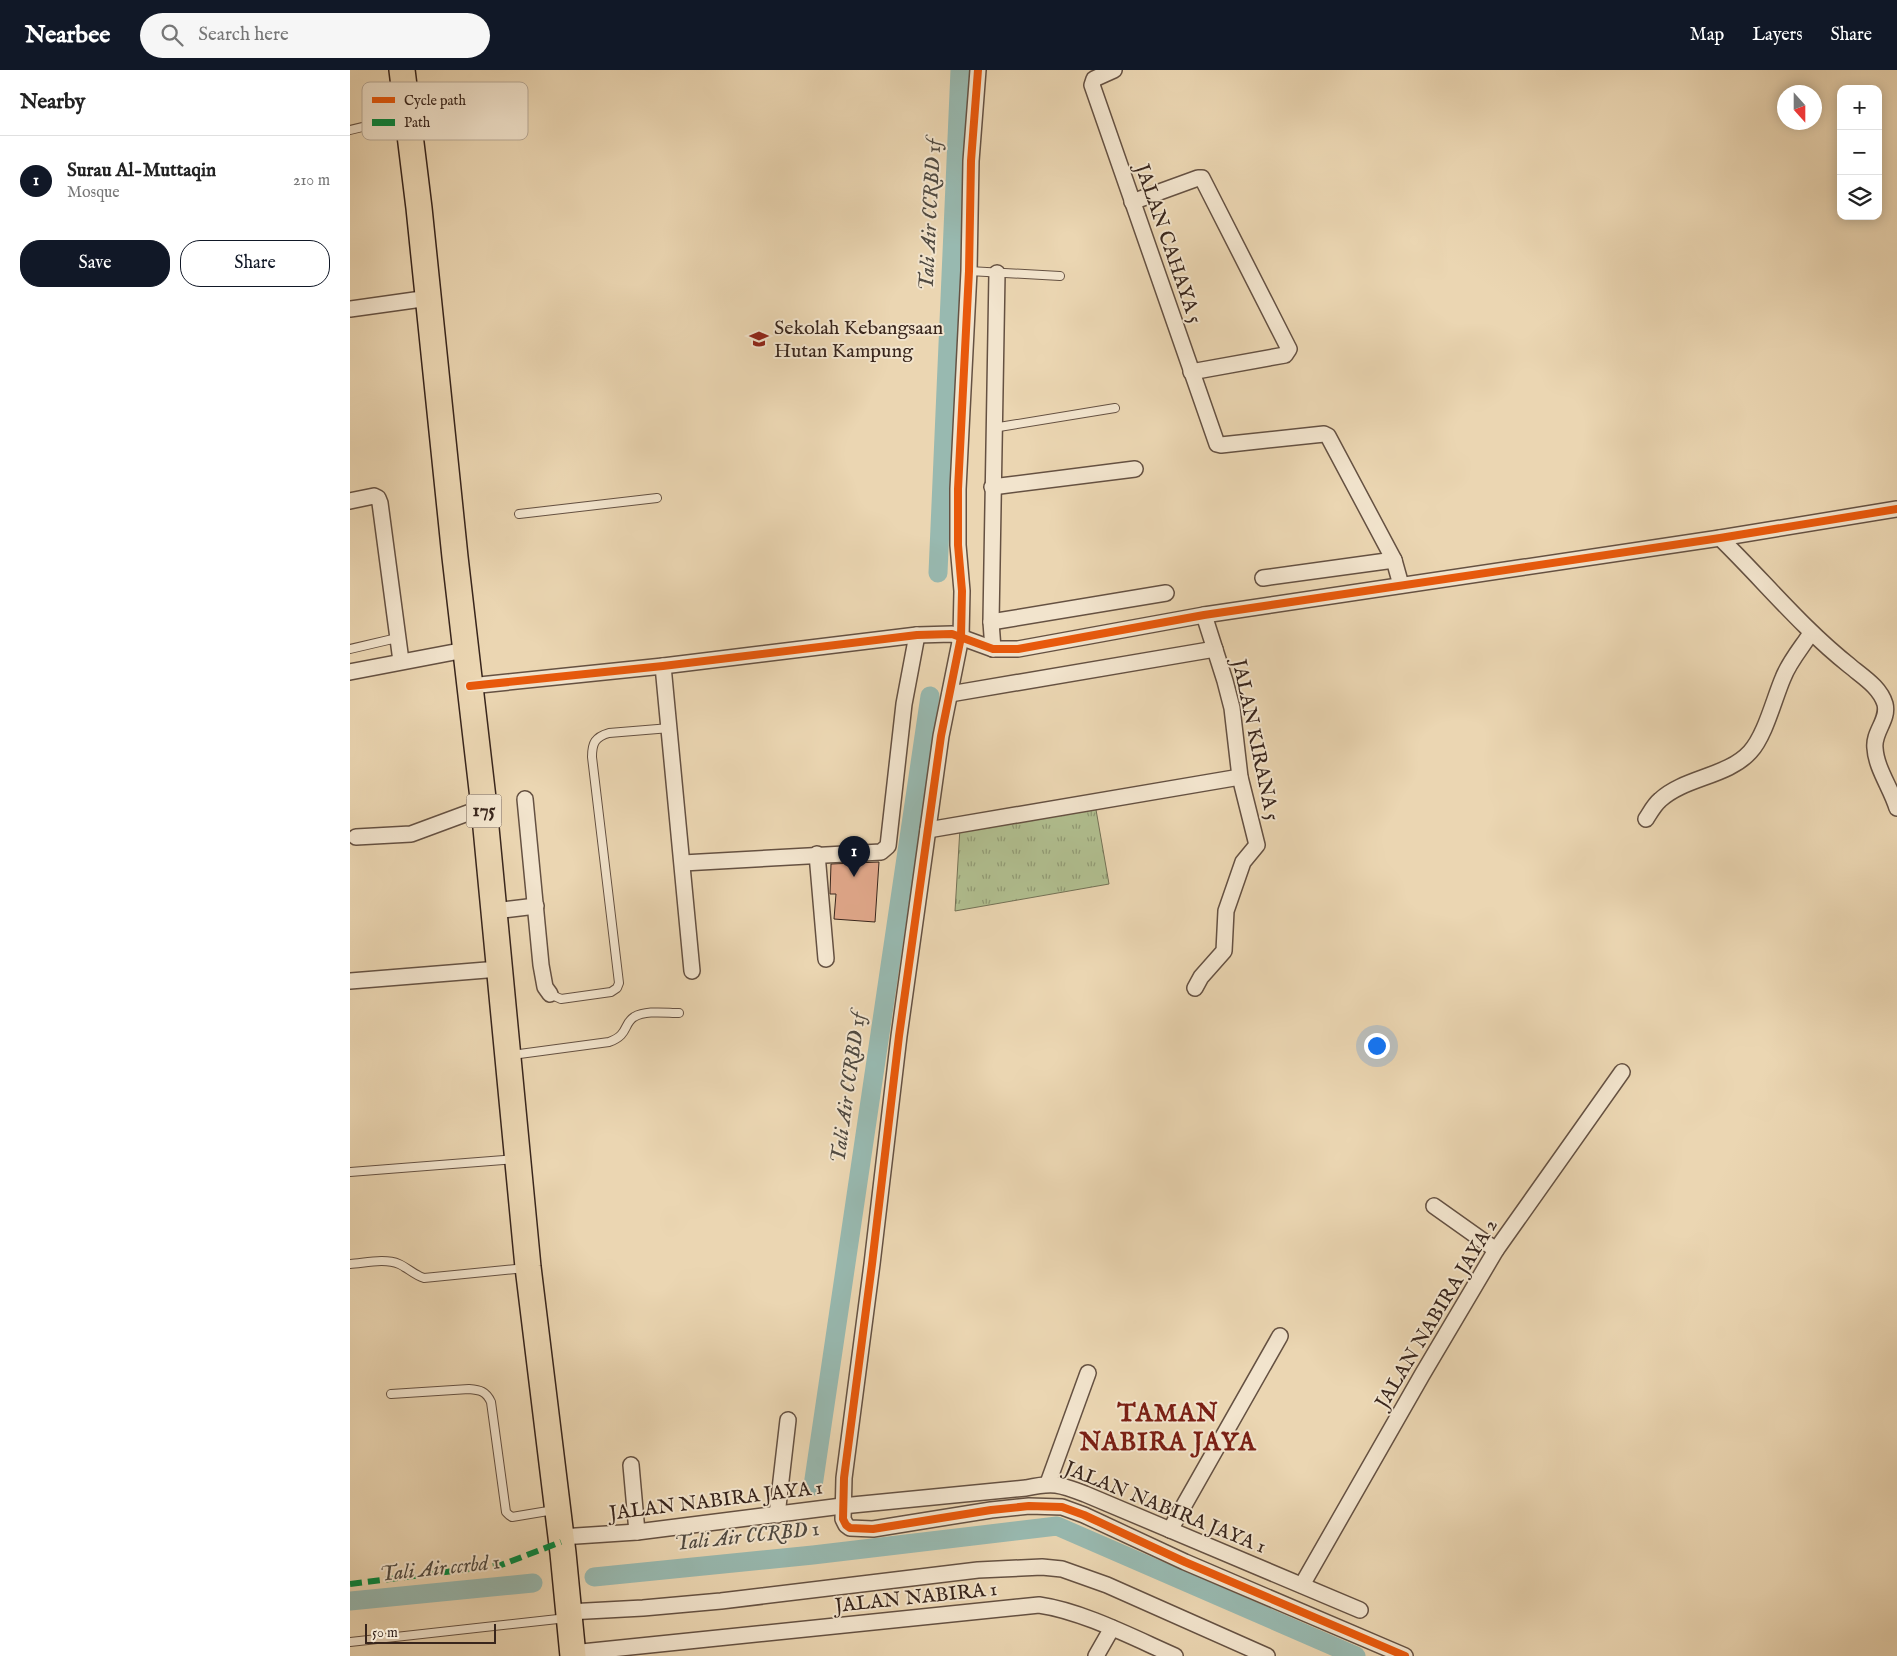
<!DOCTYPE html>
<meta charset="utf-8">
<style>
body{margin:0;font-family:"IM FELL English",serif;background:#f6f6f6;color:#222}
.controls{position:absolute;right:15px;top:15px;display:grid;overflow:hidden;border-radius:10px;box-shadow:0 2px 12px #0003}
.controls button{width:45px;height:45px;display:grid;place-items:center;padding:0;border:0;border-bottom:1px solid #e0e0e0;background:#fff;color:#222;font:25px sans-serif}
.compass{position:absolute;left:1427px;top:15px;width:45px;height:45px;border-radius:50%;background:#fff;box-shadow:0 2px 12px #0003;rotate:159deg}
.scale{position:absolute;left:15px;bottom:12px;width:131px;box-sizing:border-box;padding-left:5px;border:2px solid #38251c;border-top:0;font-size:14px;line-height:18px;white-space:nowrap;color:#38251c;-webkit-text-stroke:4px #f2e4cd;paint-order:stroke}
.you{position:absolute;left:1026px;top:975px;width:18px;height:18px;margin:-12px;border:4px solid #fff;border-radius:50%;background:#1a73e8;box-shadow:0 0 0 8px #1a73e833}
.badge{display:grid;place-items:center;width:32px;height:32px;border-radius:50%;background:#111827;color:#fff;font-size:16px;font-weight:700}
.pin{position:absolute;translate:-50% -41px;filter:drop-shadow(0 1px 2px #0008)}
.pin::after{content:'';position:absolute;top:26px;width:18px;height:15px;background:inherit;clip-path:polygon(0 0,100% 0,50% 100%)}
.list{margin:0;padding:0;list-style:none}
h2{display:flex;justify-content:space-between;align-items:center;height:65px;margin:0;padding:0 20px;font-size:21px}
h2 small{font-size:16px;font-weight:400;color:#767676}
.list li{display:grid;grid-template-columns:32px 1fr auto;gap:15px;align-items:center;box-sizing:border-box;height:90px;padding:0 20px;border-top:1px solid #e0e0e0}
.list b{display:block;font-size:19px;white-space:nowrap}
.list p{margin:0;font-size:16px;white-space:nowrap;color:#767676}
.list em{font-size:16px;font-style:normal;color:#767676}
.actions{display:flex;gap:10px;padding:15px 20px}
.actions a{flex:1;padding:11px 0;border:1px solid #111827;border-radius:20px;text-align:center;font-size:18px;color:#111827}
.actions .main{background:#111827;color:#fff}
.icon{flex:none;width:28px;height:28px;fill:none;stroke:currentColor;stroke-width:2;stroke-linecap:round;stroke-linejoin:round}
.map{position:relative;flex:none;width:1547px;height:1586px;overflow:hidden}
header{display:flex;align-items:center;gap:30px;box-sizing:border-box;height:70px;padding:0 25px;background:#111827;color:#fff}
header strong{font-size:24px}
nav{display:flex;gap:28px;margin-inline-start:auto;font-size:18px}
.search{width:350px;height:45px;background:#f6f6f6;display:flex;align-items:center;gap:12px;box-sizing:border-box;padding:0 18px;border-radius:28px;color:#767676;font-size:19px}
main{display:flex}
aside{flex:1;background:#fff}
.map>svg:first-child{display:block}
.park{fill:url(#park-tufts);stroke:#747256}
.lines{fill:none;stroke-linecap:round;stroke-linejoin:round}
.canal{stroke:#98b9b0;stroke-width:19}
.building{fill:#e1a88b;stroke:#38251c}
.service-casing{stroke:#655142;stroke-width:10}
.minor-casing{stroke:#655142;stroke-width:18}
.primary-casing{stroke:#38251c;stroke-width:28}
.service{stroke:#f2e4cd;stroke-width:8}
.minor{stroke:#f2e4cd;stroke-width:15}
.primary{stroke:#ebd6b2;stroke-width:25}
.quiet{stroke:#00873e;stroke-width:6;stroke-dasharray:12 6;stroke-linecap:butt}
.cycleway-casing{stroke:#f2e4cd;stroke-width:11}
.cycleway{stroke:#e8590c;stroke-width:8}
.labels{text-anchor:middle;dominant-baseline:central;stroke-width:4;stroke-linejoin:round;paint-order:stroke}
.shield{fill:#f2e4cd;stroke:#705e51;stroke-width:1}
.shield-label{font-size:19px;font-weight:bold;fill:#38251c}
.street-label{font-size:20px;fill:#38251c;stroke:#f2e4cd}
.poi-label{font-size:20px;fill:#38251c;stroke:#f2e4cd;text-anchor:start}
.water-label{font-size:21px;font-style:italic;fill:#504a41;stroke:#f2e4cd}
.district-label{font-size:25px;font-weight:bold;letter-spacing:1px;fill:#7a1f14;stroke:#f2e4cd}
.key{fill:#f2e4cd;stroke:#baab98;stroke-width:1}
.key-label{font-size:14px;fill:#38251c}
</style>
<header>
<strong>Nearbee</strong>
<div class="search"><svg class="icon" aria-label="search" viewBox="0 0 24 24"><circle cx="10" cy="10" r="6"/><path d="M15 15l6 6"/></svg>Search here</div>
<nav><a>Map</a><a>Layers</a><a>Share</a></nav>
</header>
<main>
<aside>
<h2>Nearby<small></small></h2>
<ul class="list">
<li><span class="badge">1</span><div><b>Surau Al-Muttaqin</b><p>Mosque</p></div><em>210 m</em></li>
</ul>
<div class="actions"><a class="main">Save</a><a>Share</a></div>
</aside>
<div class="map">
<svg width="1547" height="1586" viewBox="0 0 1547 1586">
<defs>
<pattern id="park-tufts" width="24" height="20" patternUnits="userSpaceOnUse" patternTransform="scale(1.25)"><rect width="24" height="20" fill="#b1bf90"/><path d="M3 7l-1-3M5 7V3M7 7l1-3M15 17l-1-3M17 17v-4M19 17l1-3" fill="none" stroke="#919b75"/></pattern>
</defs>
<rect width="100%" height="100%" fill="#ebd6b2"/>
<filter id="stains"><feTurbulence type="fractalNoise" baseFrequency=".004" numOctaves="4"/><feColorMatrix values="0 0 0 0 .2 0 0 0 0 .09 0 0 0 0 .02 0 0 0 .5 -.17"/></filter>
<radialGradient id="worn" r=".72"><stop offset=".6" stop-color="#630" stop-opacity="0"/><stop offset="1" stop-color="#630" stop-opacity=".3"/></radialGradient>
<path class="park" d="M745,734l14,80 -154,27 5,-83z"/>
<g class="lines">
<g class="canal">
<path d="M588,503l22,-503"/>
<path d="M463,1416l117,-790"/>
<path d="M244,1507l219,-22 244,-29 299,130"/>
<path d="M0,1531l183,-18"/>
</g>
</g>
<path class="building" d="M529,792l-4,60 -41,-3 2,-25h-6l1,-30z"/>
<g class="lines">
<g class="service-casing">
<g id="service">
<path d="M0,60l54,-13"/>
<path d="M619,201l91,5"/>
<path d="M643,358l122,-20"/>
<path d="M169,444l138,-16"/>
<path d="M0,579l47,-11"/>
<path d="M200,924l11,5 50,-7 6,-4 2,-5 -27,-226c0,-14 3,-20 17,-24l61,-5"/>
<path d="M162,985l97,-13c20,-7 14,-18 25,-25 12,-7 32,-4 45,-4"/>
<path d="M0,1102l165,-13"/>
<path d="M0,1194c15,-1 35,-6 49,0 9,4 15,11 25,14l102,-10"/>
<path d="M41,1324l78,-5c11,1 17,2 22,13l15,110 3,3 3,2 42,-7"/>
<path d="M0,1572l217,-24"/>
</g>
</g>
<g class="minor-casing">
<g id="minor">
<path d="M628,0l-7,91 -2,110 -11,218v56l4,46 -1,46 -20,99 -42,300 -27,228 -28,214 -1,41 3,6 4,3 23,1 118,-19 38,-4 33,1 22,8 101,47 220,94"/>
<path d="M764,0l-20,9 -2,6 125,359 4,1 103,-11 4,2 66,124 7,25"/>
<path d="M782,132l66,-24h4l87,171 -4,6 -94,17"/>
<path d="M0,239l79,-11"/>
<path d="M642,417l143,-18"/>
<path d="M0,431l24,-5 4,2 2,5 21,158"/>
<path d="M1370,468c44,43 82,90 130,128 13,11 30,21 35,38 4,16 -12,28 -10,44 1,20 16,40 22,60"/>
<path d="M913,508l131,-18"/>
<path d="M641,552l175,-29"/>
<path d="M643,579l-2,-27 6,-349"/>
<path d="M313,596l29,305"/>
<path d="M0,602l115,-22"/>
<path d="M120,616l193,-20 254,-31 35,-1 41,15h25l186,-34 516,-77 177,-29"/>
<path d="M600,624l265,-45"/>
<path d="M175,729l16,166 4,22 5,7"/>
<path d="M1296,749c4,-6 8,-14 14,-19 25,-23 67,-23 90,-48 15,-16 24,-53 33,-74 6,-16 19,-31 28,-45"/>
<path d="M578,760l312,-53"/>
<path d="M6,767l55,-3 73,-27"/>
<path d="M467,784l9,105"/>
<path d="M333,793l198,-11 7,-6 16,-142 13,-69"/>
<path d="M144,841l42,-5"/>
<path d="M0,911l149,-12"/>
<path d="M845,918l6,-11 23,-26 2,-40 17,-49 14,-17 -17,-68 -8,-69 -7,-27 -21,-66"/>
<path d="M1084,1136l62,44"/>
<path d="M281,1395l6,67"/>
<path d="M698,1413l40,-110"/>
<path d="M427,1445l11,-95"/>
<path d="M820,1460l110,-194"/>
<path d="M211,1467l76,-5 205,-26 184,-18c27,-6 33,-4 59,6l275,116"/>
<path d="M952,1515l120,-210 74,-125 126,-178"/>
<path d="M218,1542l75,-4 78,-7 257,-31 64,-3 20,2 45,16 160,71"/>
<path d="M222,1583l467,-48c43,6 95,33 136,51"/>
<path d="M746,1586l16,-28"/>
</g>
</g>
<g class="primary-casing">
<path id="primary" d="M52,0l17,138 36,349 29,250 44,460 35,286 10,103"/>
</g>
<use href="#service" class="service"/>
<use href="#minor" class="minor"/>
<use href="#primary" class="primary"/>
<path class="quiet" d="M0,1514l151,-19 60,-23"/>
<g class="cycleway-casing">
<g id="cycleway">
<path d="M628,0l-7,91 -2,110 -11,218v56l4,46 -1,46 -20,99 -42,300 -27,228 -28,214 -1,41 3,6 4,3 23,1 118,-19 38,-4 33,1 22,8 101,47 220,94"/>
<path d="M120,616l193,-20 254,-31 35,-1 41,15h25l186,-34 516,-77 177,-29"/>
</g>
</g>
<use href="#cycleway" class="cycleway"/>
</g>
<defs>
<g id="school-bare" transform="scale(1.5)"><path d="M0-5L7-2L0 1L-7-2ZM-4 1L0 2.5L4 1V4Q0 6-4 4Z" fill="#8f2418" stroke="#f2e4cd" stroke-width="2.5" paint-order="stroke"/></g>
</defs>
<g fill-rule="evenodd">
<use href="#school-bare" x="409" y="269"/>
</g>
<g class="labels">
<rect class="shield" x="116.5" y="724.5" width="35" height="33" rx="4"/>
<g class="shield-label">
<text x="134" y="741">175</text>
</g>
<g class="street-label">
<text transform="translate(818 174) rotate(71)">JALAN CAHAYA 5</text>
<text transform="translate(905 670) rotate(78)">JALAN KIRANA 5</text>
<text transform="translate(1087 1244) rotate(-59)">JALAN NABIRA JAYA 2</text>
<text transform="translate(366 1431) rotate(-7)">JALAN NABIRA JAYA 1</text>
<text transform="translate(815 1438) rotate(22)">JALAN NABIRA JAYA 1</text>
<text transform="translate(566 1528) rotate(-6)">JALAN NABIRA 1</text>
</g>
<g class="poi-label">
<text x="424" y="258">Sekolah Kebangsaan<tspan x="424" dy="23">Hutan Kampung</tspan></text>
</g>
<g class="water-label">
<text transform="translate(581 145) rotate(-87)">Tali Air CCRBD 1f</text>
<text transform="translate(499 1018) rotate(-82)">Tali Air CCRBD 1f</text>
<text transform="translate(397 1467) rotate(-6)">Tali Air CCRBD 1</text>
<text transform="translate(90 1499) rotate(-6)">Tali Air ccrbd 1</text>
</g>
<g class="district-label">
<text x="818" y="1344">TAMAN<tspan x="818" dy="29">NABIRA JAYA</tspan></text>
</g>
</g>
<rect x="12" y="12" width="166" height="58" rx="8" class="key"/>
<rect x="22" y="27" width="23" height="6" fill="#e8590c"/>
<rect x="22" y="49" width="23" height="7" fill="#00873e"/>
<g class="key-label">
<text x="54" y="35">Cycle path</text>
<text x="54" y="57">Path</text>
</g>
<rect width="100%" height="100%" filter="url(#stains)"/>
<rect width="100%" height="100%" fill="url(#worn)"/>
</svg>
<div class="controls">
<button>+</button>
<button>−</button>
<button><svg class="icon" aria-label="layers" viewBox="0 0 24 24"><path d="M12 4l9 5-9 5-9-5zM3 14l9 5 9-5"/></svg></button>
</div>
<svg class="compass" viewBox="-18 -18 36 36"><path d="M0-13l5 13h-10z" fill="#e53935"/><path d="M0 13l5-13h-10z" fill="#767676"/></svg>
<div class="scale">50 m</div>
<div class="you"></div>
<div class="pin badge" style="left:504px;top:807px">1</div>
</div>
</main>
